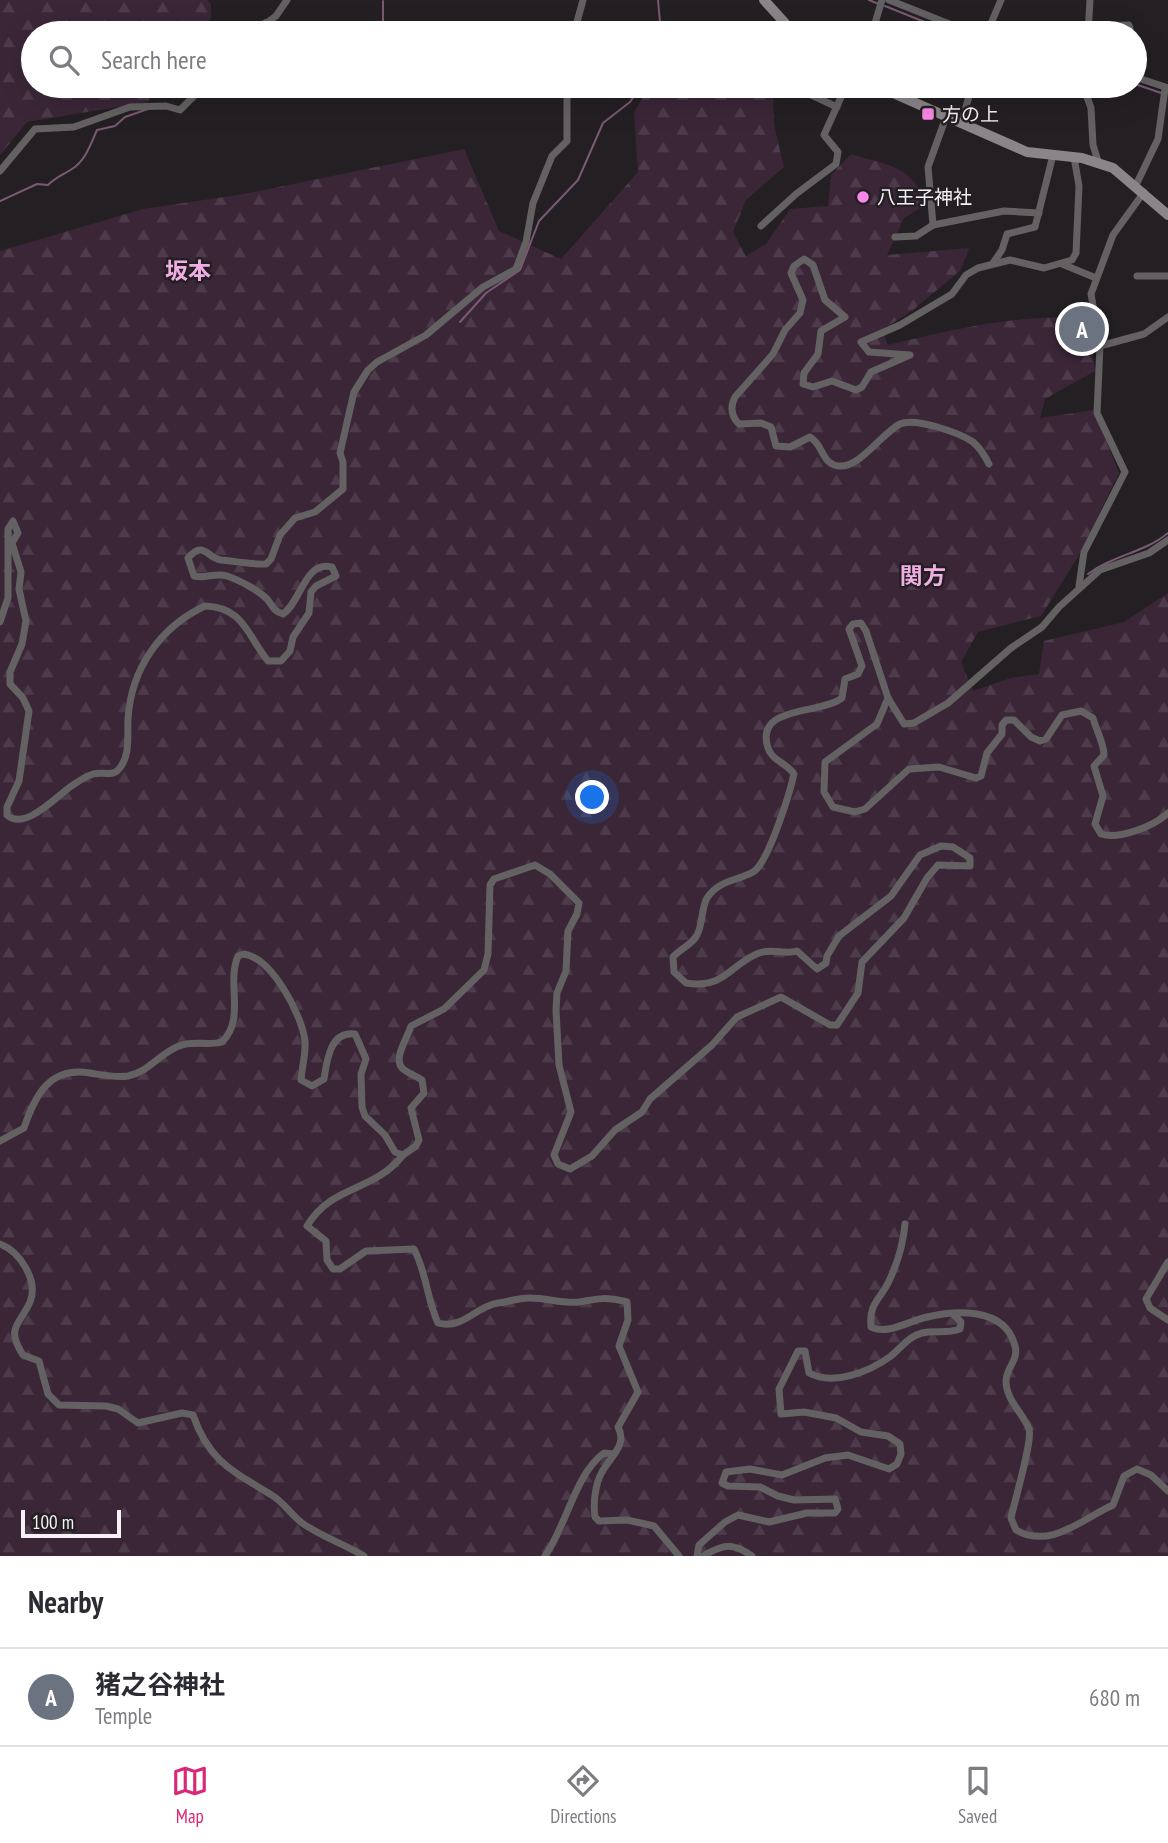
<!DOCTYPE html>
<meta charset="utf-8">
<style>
body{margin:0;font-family:"PT Sans Narrow","Noto Sans JP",sans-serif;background:#f2f2f3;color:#2b2b33}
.scale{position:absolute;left:21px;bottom:18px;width:100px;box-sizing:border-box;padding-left:7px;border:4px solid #f5f1f4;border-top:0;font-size:19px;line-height:24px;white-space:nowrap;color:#f5f1f4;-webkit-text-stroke:5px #241f23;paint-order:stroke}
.you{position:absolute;left:593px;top:798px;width:24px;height:24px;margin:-18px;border:5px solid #fff;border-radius:50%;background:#1a73e8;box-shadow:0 0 0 10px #1a73e833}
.badge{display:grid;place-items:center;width:46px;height:46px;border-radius:50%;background:#db2777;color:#fff;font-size:23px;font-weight:700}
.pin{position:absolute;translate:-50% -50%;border:4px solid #fff;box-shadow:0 2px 7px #0006}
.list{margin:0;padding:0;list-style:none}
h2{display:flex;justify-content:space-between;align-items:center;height:91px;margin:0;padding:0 28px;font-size:30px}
h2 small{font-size:23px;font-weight:400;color:#7c7c81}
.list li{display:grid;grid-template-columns:46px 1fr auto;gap:21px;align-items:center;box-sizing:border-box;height:98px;padding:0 28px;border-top:2px solid #e1e1e2}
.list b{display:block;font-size:26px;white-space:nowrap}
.list p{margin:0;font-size:23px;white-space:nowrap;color:#7c7c81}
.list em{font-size:23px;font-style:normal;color:#7c7c81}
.icon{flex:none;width:38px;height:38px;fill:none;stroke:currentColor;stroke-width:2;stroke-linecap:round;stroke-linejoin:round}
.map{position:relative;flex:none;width:1168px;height:1556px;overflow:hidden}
.search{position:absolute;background:#fff;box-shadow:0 7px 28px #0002;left:21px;right:21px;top:21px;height:77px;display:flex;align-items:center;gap:18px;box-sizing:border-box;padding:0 24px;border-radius:38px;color:#7c7c81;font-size:26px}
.sheet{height:189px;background:#fff}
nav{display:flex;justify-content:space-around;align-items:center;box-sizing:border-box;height:98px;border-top:2px solid #e1e1e2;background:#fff;font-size:19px;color:#7c7c81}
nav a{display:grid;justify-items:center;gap:4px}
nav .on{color:#db2777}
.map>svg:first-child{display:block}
.forest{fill:url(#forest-firs)}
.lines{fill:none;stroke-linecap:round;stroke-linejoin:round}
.stream{stroke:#7a5974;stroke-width:2}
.minor{stroke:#646163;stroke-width:7}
.secondary{stroke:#8a8589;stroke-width:10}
.poi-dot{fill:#f987e8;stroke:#241f23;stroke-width:2.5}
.labels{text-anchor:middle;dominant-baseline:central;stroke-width:5;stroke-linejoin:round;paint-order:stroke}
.poi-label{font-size:19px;fill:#f5f1f4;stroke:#241f23;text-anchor:start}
.quarter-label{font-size:23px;font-weight:bold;fill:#efafe3;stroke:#241f23}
</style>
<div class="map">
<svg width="1168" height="1556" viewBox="0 0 1168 1556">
<defs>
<pattern id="forest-firs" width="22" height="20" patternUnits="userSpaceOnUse" patternTransform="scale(1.75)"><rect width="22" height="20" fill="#3a2637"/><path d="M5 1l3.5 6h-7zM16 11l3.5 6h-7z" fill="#4d3b4b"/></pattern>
</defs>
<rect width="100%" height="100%" fill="#241f23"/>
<g class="forest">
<path d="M0,0h207l4,4v14l-9,15h-169v53h123l-8,16 -121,20 -27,33z"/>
<path d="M650,86h123l1,39 10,42 -38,33 -13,32 13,24 20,-12 24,-35 38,-3 3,-31 20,-21c38,12 59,10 76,50l-23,14 -17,37 82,-7 -8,22 -48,40 -31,20 6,15c67,-16 130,-31 200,-27l7,53 -50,28 -5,19 54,-8 25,63 -40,82 -38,61 -63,16 -17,30 12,29 38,-13 28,-4 5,-33 80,-19 44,-29v963h-1168v-1305l143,-42 101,-15 220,-45 35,82 62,28 77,-87 -4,-60z"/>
</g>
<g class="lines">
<g class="stream">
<path d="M658,0l3,33"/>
<path d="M869,0l10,4"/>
<path d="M885,6l67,27"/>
<path d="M255,27l10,-7"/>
<path d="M383,33v-32"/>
<path d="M1135,84l26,9"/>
<path d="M0,201l37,-17 11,1c8,-8 15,-10 24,-16 13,-8 19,-25 25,-39l18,-4 10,-9 23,-8"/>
<path d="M460,322l26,-29 34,-23 19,-49 39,-41 25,-57 27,-21 11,-16"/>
<path d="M1088,574c25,-19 56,-21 80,-41"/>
</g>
<g class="minor">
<path d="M889,0l83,33"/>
<path d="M1089,26l40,-1 2,8"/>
<path d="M253,33l23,-17 11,-16"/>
<path d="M574,33l9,-33"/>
<path d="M872,33l10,-33"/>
<path d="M987,33l14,-33"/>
<path d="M1088,33l2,-33"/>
<path d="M1135,58l3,20 30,10"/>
<path d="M1083,86l8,22 2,37 5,16"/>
<path d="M807,93l30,14"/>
<path d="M961,124l11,-38"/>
<path d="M0,171l35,-42 39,-2 56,-20 36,-1 14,4 24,-24"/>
<path d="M1136,185l22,-46 7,-50"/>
<path d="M933,225l-5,-58 18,-50"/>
<path d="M761,226l35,-32 40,-30 2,-12 -14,-17 22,-49"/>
<path d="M895,237l21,-1 17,-11 71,-14 35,2"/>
<path d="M993,263l9,-13 5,-16 28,-7 18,-72"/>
<path d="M1062,264l34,14"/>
<path d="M1137,276h31"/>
<path d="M1100,346l44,-12 24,-17"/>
<path d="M989,464c-4,-8 -9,-16 -16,-22 -13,-9 -58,-25 -73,-18 -18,9 -40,44 -61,42 -18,-2 -15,-21 -29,-29l-20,10 -14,-1 -5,-19 -10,-4 -22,1c-8,-8 -9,-17 -4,-27l38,-43 12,-24 15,-17 3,-13 -12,-27 3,-7 10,-7 9,6 12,35 20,17 -24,14 -3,23 -14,19 -1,11 10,3 19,-6 24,9 6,-3 9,-15 39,-17 -41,-3 -8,-10 39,-17 52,-31 14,-19 12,-7 32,-8 34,8 28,-8 4,-7 3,-67 -5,-29"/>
<path d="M1079,586l5,-34 41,-80 -28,-59 3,-67 -9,-52 22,-59 31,-43"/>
<path d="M0,622l8,-24v-69l5,-8 5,12 -6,10 9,29 -2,17 7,32 -4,23 -12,28v12l13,14 6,13 -10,70 -12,26v8c17,16 48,-17 63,-28 7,-5 14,-10 23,-13 8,-3 19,3 25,-4 13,-13 9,-35 10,-51 3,-50 32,-92 77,-113 39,1 43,31 63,55h13l9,-10 3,-14 16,-24 2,-21 5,-6 20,-10 -4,-9c-27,-7 -31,35 -49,47 -10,-3 -10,-8 -16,-15 -9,-9 -28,-19 -40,-23 -12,-4 -21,3 -33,0l-6,-18c16,-18 19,0 33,2 12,1 34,5 45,4l5,-5 9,-24 15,-17 20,-6 28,-23v-27l-3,-9 14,-61 14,-22 9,-8 49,-27 57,-48 33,-18 10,-27 7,-39 19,-47 15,-15v-55"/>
<path d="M888,698l-11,26 -52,38 -1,30 9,15 22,5 10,-3 44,-40 30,-2 37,11 5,-2 6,-23 15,-19v-9l4,-5h8l17,17 9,4 6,-2 16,-24 19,-4 12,7c3,12 11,25 11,37l-10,11 9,30 -8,28 6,10c18,6 53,-8 67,-21"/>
<path d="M0,1141l24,-13c11,-33 26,-62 66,-55 13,2 26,5 38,3 21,-4 32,-23 51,-30 13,-6 29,0 43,-4 24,-24 4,-58 16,-86l6,-2c28,4 58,61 61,87 1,13 -3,25 -4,39l11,6 12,-7c3,-19 6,-48 31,-45l11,25 -5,15 1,33 3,9 20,19 10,17 8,3 13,-9 3,-6 -8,-32 13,-15 -2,-13c-6,-4 -15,-7 -20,-12 -9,-10 6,-31 9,-42l33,-17 40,-39 4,-16 2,-69 4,-6 41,-14 15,9 29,29 -2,11 -9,17 -2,40 -9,22 -1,17 3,55 12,47 -17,43 4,9 12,5 22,-13 23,-26 27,-18 8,-13 62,-54 25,-28 44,-20 49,28h7l21,-32 4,-31 42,-44 23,-40 11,-13 32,1v-8l-17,-11 -12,-1 -21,9 -29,41 -52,40 -12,20 -1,7 -9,6 -20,-18c-13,4 -25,-3 -38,2 -29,11 -33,36 -73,30l-12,-11 -1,-15c7,-8 20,-13 24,-22 6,-11 4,-26 10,-37 12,-18 30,-17 46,-26 15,-8 37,-80 41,-98 -7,-11 -22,-13 -26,-26 -14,-43 52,-33 74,-50l3,-19 13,-5 4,-8 -13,-37 4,-5 8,-1 5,8 22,67 16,26 10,-1 34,-20 63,-55 31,-21 17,-20 41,-37 49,-17 19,-13"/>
<path d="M403,1155c-30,38 -71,29 -96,71l19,15 1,19 6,9h7l26,-18 48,-2c13,25 13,51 24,74 25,7 38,-17 60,-20 11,-1 22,-6 33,-5 15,0 34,6 48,4 21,-4 27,-5 48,0l1,18 -9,26 19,46 -20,35c10,18 -8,30 -16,45 -7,12 -9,32 -7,45l4,4 28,-1 27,6 25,30"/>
<path d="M905,1224c-2,21 -7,39 -17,59 -9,18 -19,20 -17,44 15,8 37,-5 52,-9 31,-8 82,-12 92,28 4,14 -9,22 -9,35 0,19 17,32 23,48 4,11 -15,74 -18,89l5,12c35,20 67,-12 97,-25l11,-29 13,-7 14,6 17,16"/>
<path d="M0,1244c19,7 39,36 30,58 -10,23 -25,25 -7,53l16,6 9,33 11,11 47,1 12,3 20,14 44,-10 11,2c16,46 38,55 77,79 13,7 20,20 32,29 20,14 42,21 62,33"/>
<path d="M1168,1262l-22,37 4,9 18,12"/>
<path d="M545,1556c22,-31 30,-82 59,-103l10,1"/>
<path d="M697,1556l2,-11 26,-23 13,-7 31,7 38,-9h28l3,-4 -3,-10 -41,1 -16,-4 -18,-9 -32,-1 -6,-3 4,-11 24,-3 32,6 43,-17 23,-3 41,14 8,-5 4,-10 -1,-10 -12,-8 -27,-4 -25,-14 -32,-6 -23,2 -2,-25 19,-38h7l4,22c25,13 60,-1 82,-17 10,-8 18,-20 31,-23 12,-3 25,1 38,-4l1,-7 -7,-7"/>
<path d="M703,1556c21,-12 29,-14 49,0"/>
</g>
<g class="secondary">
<path d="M764,0l30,33"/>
<path d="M877,86l150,66 55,6 31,10 55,47"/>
</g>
</g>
<g class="poi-dot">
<rect x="921" y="107" width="14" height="14" rx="3.5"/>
<circle cx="863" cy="197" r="7"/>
</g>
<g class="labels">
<g class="poi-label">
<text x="942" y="114">方の上</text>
<text x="877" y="197">八王子神社</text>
</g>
<g class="quarter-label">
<text x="188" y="270">坂本</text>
<text x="923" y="575">関方</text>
</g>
</g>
</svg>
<div class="scale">100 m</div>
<div class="you"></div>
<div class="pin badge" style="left:1082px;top:329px;background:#6b7280">A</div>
<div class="search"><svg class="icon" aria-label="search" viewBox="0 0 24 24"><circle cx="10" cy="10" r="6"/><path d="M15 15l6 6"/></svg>Search here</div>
</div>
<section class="sheet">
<h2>Nearby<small></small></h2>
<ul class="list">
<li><span class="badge" style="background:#6b7280">A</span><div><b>猪之谷神社</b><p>Temple</p></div><em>680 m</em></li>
</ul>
</section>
<nav>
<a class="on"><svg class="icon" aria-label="map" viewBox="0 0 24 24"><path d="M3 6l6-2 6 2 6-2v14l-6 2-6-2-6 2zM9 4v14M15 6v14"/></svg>Map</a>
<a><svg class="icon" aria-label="directions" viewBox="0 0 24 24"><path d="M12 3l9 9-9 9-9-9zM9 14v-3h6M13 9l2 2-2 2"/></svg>Directions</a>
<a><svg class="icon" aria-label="saved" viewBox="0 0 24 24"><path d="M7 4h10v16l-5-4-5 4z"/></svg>Saved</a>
</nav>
